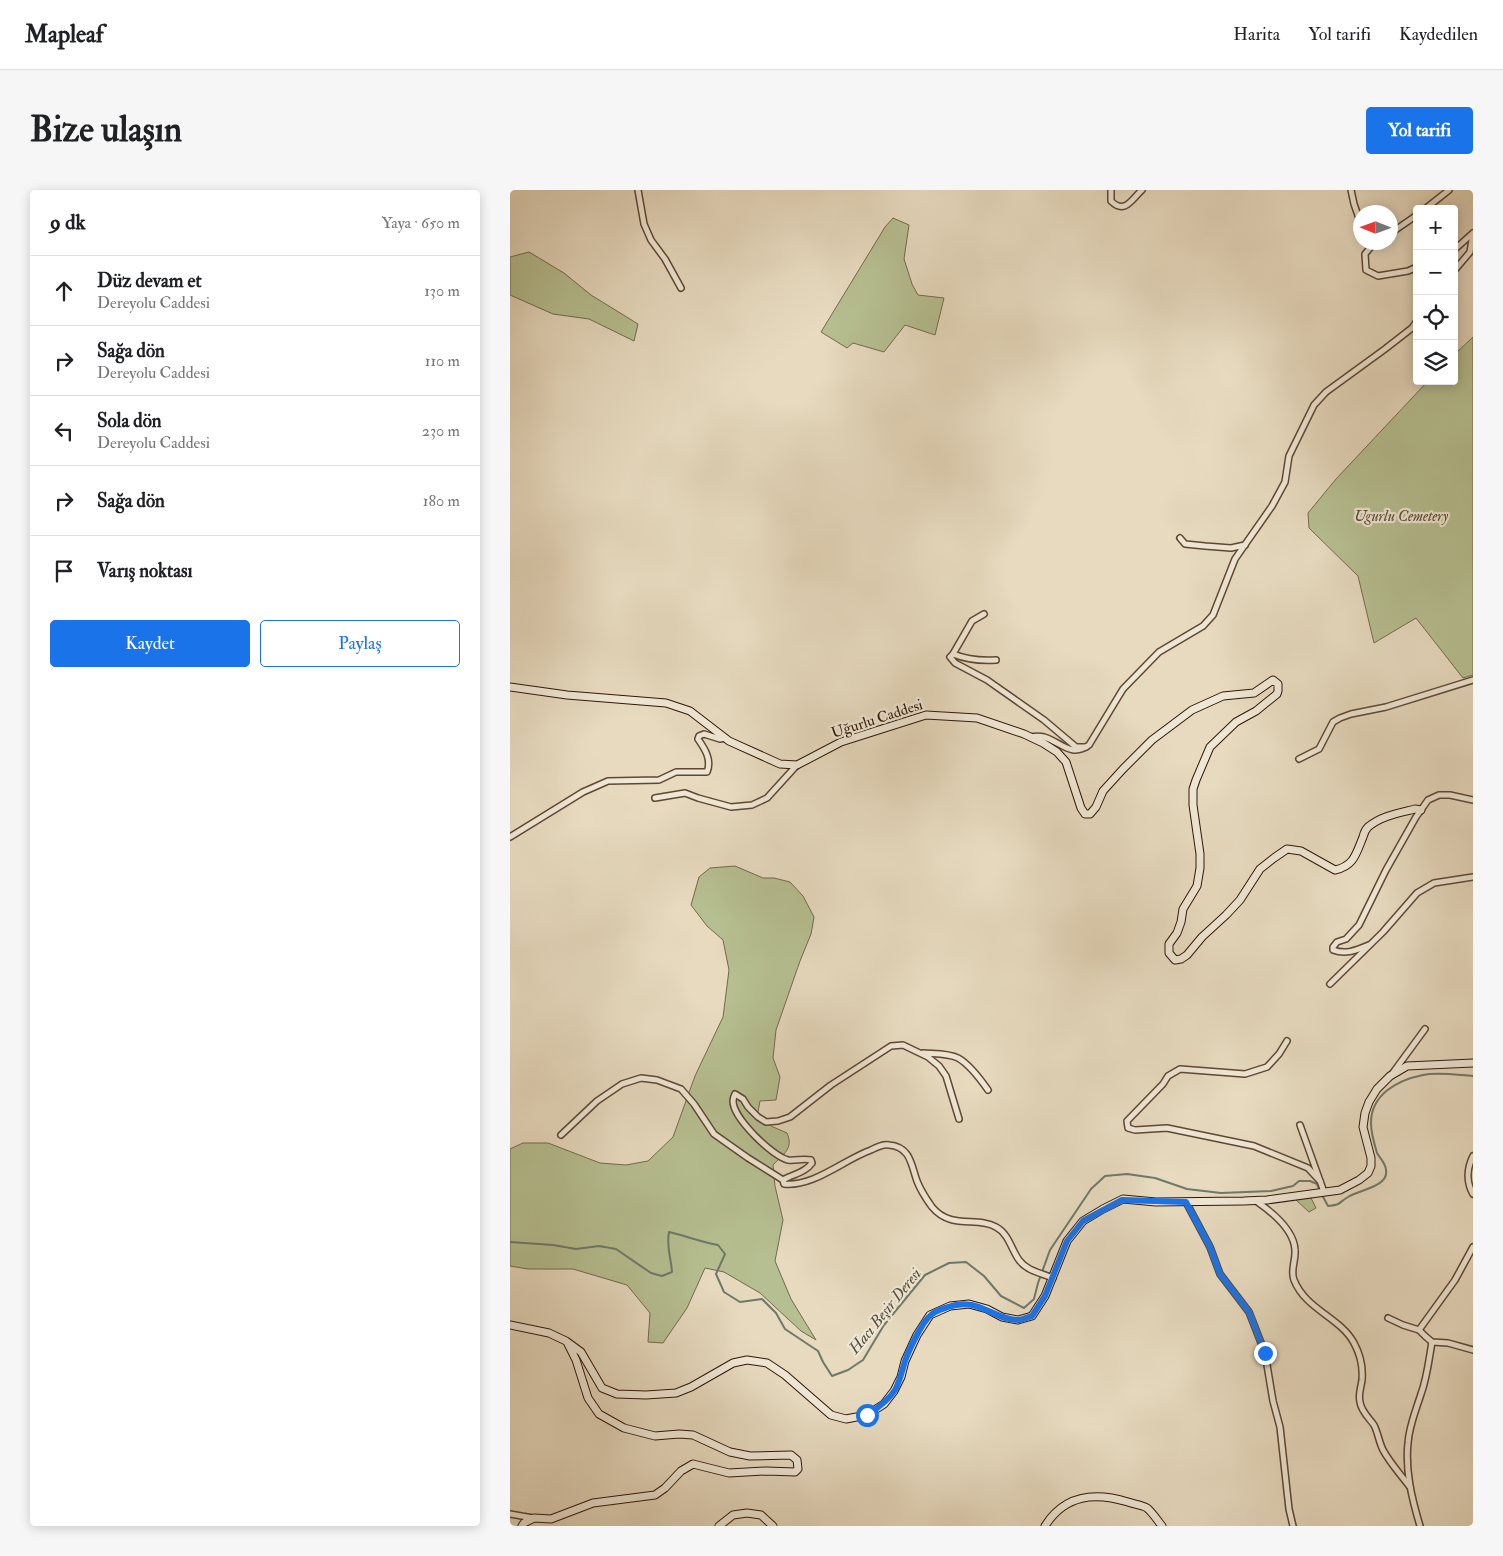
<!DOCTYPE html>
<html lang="tr">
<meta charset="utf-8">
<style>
body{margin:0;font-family:"IM FELL Double Pica",serif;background:#f6f6f6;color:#202124}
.controls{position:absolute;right:15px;top:15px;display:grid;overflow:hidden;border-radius:5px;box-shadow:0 2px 12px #0003}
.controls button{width:45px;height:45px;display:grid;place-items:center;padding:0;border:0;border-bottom:1px solid #e0e0e0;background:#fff;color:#202124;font:25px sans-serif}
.compass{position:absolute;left:843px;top:15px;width:45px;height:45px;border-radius:50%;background:#fff;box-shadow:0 2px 12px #0003;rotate:271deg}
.stop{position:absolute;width:15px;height:15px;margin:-11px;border:4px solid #1a73e8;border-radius:50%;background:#fff}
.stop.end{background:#1a73e8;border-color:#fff;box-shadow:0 1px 5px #0008}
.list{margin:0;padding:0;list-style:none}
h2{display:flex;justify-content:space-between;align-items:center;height:65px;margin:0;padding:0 20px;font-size:21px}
h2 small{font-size:16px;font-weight:400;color:#757577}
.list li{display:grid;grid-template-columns:32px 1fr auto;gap:15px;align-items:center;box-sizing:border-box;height:70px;padding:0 20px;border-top:1px solid #e0e0e0}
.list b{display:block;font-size:19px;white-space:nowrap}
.list p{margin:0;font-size:16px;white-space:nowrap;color:#757577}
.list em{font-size:16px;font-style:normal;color:#757577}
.actions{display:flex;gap:10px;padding:15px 20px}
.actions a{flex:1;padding:11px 0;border:1px solid #1a73e8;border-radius:5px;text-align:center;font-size:18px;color:#1a73e8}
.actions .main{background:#1a73e8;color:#fff}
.icon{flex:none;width:28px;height:28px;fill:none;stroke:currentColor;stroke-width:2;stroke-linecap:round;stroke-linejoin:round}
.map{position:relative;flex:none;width:963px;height:1336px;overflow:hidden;border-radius:5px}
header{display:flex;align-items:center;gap:30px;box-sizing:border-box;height:70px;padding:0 25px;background:#fff;border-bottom:1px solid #e0e0e0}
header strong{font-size:24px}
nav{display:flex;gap:28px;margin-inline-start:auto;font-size:18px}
.intro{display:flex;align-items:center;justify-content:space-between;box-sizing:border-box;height:120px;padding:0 30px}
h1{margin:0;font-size:35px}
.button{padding:12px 22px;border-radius:5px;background:#1a73e8;color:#fff;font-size:18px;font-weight:700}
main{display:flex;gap:30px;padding:0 30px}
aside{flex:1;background:#fff;border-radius:5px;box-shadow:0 2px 12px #0003}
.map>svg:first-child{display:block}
.green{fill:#b6bf91;stroke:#736a4c}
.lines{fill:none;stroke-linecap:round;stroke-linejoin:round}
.stream{stroke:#6e796a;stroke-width:2}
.street-casing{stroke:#5e4734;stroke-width:8}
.secondary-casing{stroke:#301606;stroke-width:9}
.street{stroke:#efe7d5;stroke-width:5}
.secondary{stroke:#efe7d5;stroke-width:7}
.route{stroke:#1a73e8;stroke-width:6}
.labels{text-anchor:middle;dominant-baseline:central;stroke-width:4.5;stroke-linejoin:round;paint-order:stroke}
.park-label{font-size:15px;font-style:italic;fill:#584930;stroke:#efe7d5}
.street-label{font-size:15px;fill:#301606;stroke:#efe7d5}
.water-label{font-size:16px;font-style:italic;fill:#545040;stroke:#efe7d5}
</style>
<header>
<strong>Mapleaf</strong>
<nav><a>Harita</a><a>Yol tarifi</a><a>Kaydedilen</a></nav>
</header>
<div class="intro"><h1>Bize ulaşın</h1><a class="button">Yol tarifi</a></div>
<main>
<aside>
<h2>9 dk<small>Yaya · 650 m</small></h2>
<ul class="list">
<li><svg class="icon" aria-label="ahead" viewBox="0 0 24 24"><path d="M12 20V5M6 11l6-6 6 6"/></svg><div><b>Düz devam et</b><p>Dereyolu Caddesi</p></div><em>130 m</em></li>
<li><svg class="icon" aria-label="right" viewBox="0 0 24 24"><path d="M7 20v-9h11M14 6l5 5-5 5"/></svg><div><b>Sağa dön</b><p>Dereyolu Caddesi</p></div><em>110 m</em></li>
<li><svg class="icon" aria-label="left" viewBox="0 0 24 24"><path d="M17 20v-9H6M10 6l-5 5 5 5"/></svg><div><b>Sola dön</b><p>Dereyolu Caddesi</p></div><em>230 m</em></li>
<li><svg class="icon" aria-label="right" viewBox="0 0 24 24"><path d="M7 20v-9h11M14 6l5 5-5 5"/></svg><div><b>Sağa dön</b></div><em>180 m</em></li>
<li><svg class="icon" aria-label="arrive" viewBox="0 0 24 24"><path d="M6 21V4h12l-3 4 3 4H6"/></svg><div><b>Varış noktası</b></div></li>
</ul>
<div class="actions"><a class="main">Kaydet</a><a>Paylaş</a></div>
</aside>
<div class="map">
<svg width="963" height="1336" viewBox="0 0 963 1336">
<rect width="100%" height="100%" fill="#e7dabf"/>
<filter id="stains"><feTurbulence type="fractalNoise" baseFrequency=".004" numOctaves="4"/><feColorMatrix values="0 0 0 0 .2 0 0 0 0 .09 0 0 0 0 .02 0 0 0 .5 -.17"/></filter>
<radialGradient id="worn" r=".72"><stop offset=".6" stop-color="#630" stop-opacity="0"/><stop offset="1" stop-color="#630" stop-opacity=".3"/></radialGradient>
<g class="green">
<path d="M383,28l16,7 -5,34 8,25 6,11 26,3 -9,37 -30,-10 -21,27 -31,-9 -6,5 -26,-16 64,-105z"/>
<path d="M19,62l35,21 27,22 47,29 -4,17 -45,-22 -36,-5 -43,-19v-38z"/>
<path d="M963,147v338l-10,3 -47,-60 -42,25 -16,-67 -49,-48 -1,-15 28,-34 92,-98h26v-26z"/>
<path d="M225,676l28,12h11l16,4 13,14 11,21 -3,17 -11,27 -24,69 -3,28 7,19 -4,23 -16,1 -2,11 13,14 16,7c7,16 -4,21 -14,32l2,21 8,34 -8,41 16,38 25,41 -15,-9 -41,-38 -36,-21 -19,-4 -18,40 -24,35 -15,-1 2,-29 -23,-28 -54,-16h-45l-18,-3v-117l13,-6h25l52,20 26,2 22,-4 25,-24 22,-61 28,-59 6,-47 -6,-30 -16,-14 -16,-21 8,-28 11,-9z"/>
<path d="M800,1006l6,12 -7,4 -14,-13z"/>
</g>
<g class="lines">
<g class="stream">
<path d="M812,1005l6,11c13,-1 10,-3 20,-9 10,-7 41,-10 38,-27 0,-6 -6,-12 -9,-17 -3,-10 -6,-20 -6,-30 0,-29 27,-43 52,-48 16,-3 34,0 50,1"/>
<path d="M0,1052l43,3 23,4 23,-3 17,3 35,24 11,3 10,-4c-1,-15 -6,-25 -3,-40 17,4 32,10 49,13l7,9 -9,20 8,18 16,10 22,-3 14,14 9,16 33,22 5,11 9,14 16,-6 15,-10 21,-35 41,-50 24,-12 17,-1 18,14 17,20 23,12 10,-9 4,-16 12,-33 41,-61 14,-13 22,-2 28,4 32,11 34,4 50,-2 22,-5 6,-5h11l7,3 3,7"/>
</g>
<g class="street-casing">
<g id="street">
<path d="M128,0l6,34 7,16 14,19 16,29"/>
<path d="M601,0v11c14,14 21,-2 31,-11"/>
<path d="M841,0l3,14 7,20"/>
<path d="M915,19l24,-19"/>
<path d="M881,43l26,-18"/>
<path d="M865,52l-10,12 1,16 12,6 30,-5 9,-4"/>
<path d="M944,60l19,-17"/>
<path d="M944,81l16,-19 3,-18"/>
<path d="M670,348l5,6 20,2 26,2 14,-3"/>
<path d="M443,464l19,-33 12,-7"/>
<path d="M486,470c-16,1 -28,0 -43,-6l-3,3 5,6 32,17 57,40 32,27h10"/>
<path d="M521,547c5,-1 9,-1 13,0 17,5 27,21 45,8l34,-56 36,-37 44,-26 10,-11 22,-56 37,-53 13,-24 4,-26 25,-51 12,-13 59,-43 27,-21 5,-7"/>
<path d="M789,569l20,-10 14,-27 7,-4 11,-4 35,-7 87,-27"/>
<path d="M145,608l30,-5 13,5 33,9 21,-2 15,-7 30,-33"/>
<path d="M0,647l73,-45 25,-11 51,-1 17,-8h31c5,-12 -2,-23 -9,-33l1,-3 5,-2 16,5 5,-1"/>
<path d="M859,755c-12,5 -23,10 -36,5v-3l4,-5 9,-3 13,-14 27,-55 30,-53 12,-17 11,-5h11l23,5"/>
<path d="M820,794l53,-52 34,-39 17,-10 39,-6"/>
<path d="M777,851l-8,13 -12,13 -22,7 -65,-5 -12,7 -5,8 -36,37 1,7 7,2 32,-2 87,18 54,22 12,13"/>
<path d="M413,863c11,1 25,0 35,5 11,6 23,22 30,32"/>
<path d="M882,884l33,-45"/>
<path d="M790,935l24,67"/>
<path d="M51,945l36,-34 25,-17 19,-6 16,2 24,9 13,15 20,30 34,24 35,22 1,4c30,3 59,-24 87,-34 6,-3 12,-6 18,-5 22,2 22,20 28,36 3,8 10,19 15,26 19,23 45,9 64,20 13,7 15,22 23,33 8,11 22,13 34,18"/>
<path d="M963,966c-6,12 -7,26 0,38"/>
<path d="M273,990c10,-6 22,-7 29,-17l-1,-3c-8,-2 -15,1 -23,0 -16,-4 -55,-42 -55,-59 0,-2 1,-5 2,-7l8,5 5,8 10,10 8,5 12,-1 12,-4 41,-32 60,-39 12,-1 25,12 11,9 7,10 13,43"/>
<path d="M746,1011c16,11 38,29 39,49 1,11 -5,20 -1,30 12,30 46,37 60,63 6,11 9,25 8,37 -1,8 -4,14 -2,22 1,9 9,16 14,23 4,8 5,17 9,25 7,13 18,25 27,37"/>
<path d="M676,1012l24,45 10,27 29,38 16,41 8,48 7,26 9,82 4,17"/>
<path d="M878,1128l15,7 16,5 6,6 7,6 16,1 25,7"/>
<path d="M909,1140l36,-50 18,-33"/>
<path d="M0,1324l23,4"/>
<path d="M910,1336c-8,-27 -15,-55 -12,-83 1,-17 8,-33 13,-49 6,-16 8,-35 11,-52"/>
</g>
</g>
<g class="secondary-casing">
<g id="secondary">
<path d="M0,497l57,8 99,8 24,8 39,30 51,23 17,1 44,-23 85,-27 51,3 47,16 19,9 14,9 9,10 15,46 4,6h5l6,-7 7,-16 20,-22 29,-29 40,-30 31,-14 31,-3 19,-13 5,4v7l-1,3 -21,17 -20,11 -26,25 -14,33 -3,9v16l7,49v14l-3,18 -14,23 -2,13 -4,11 -8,11v9l6,7 6,-1 6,-4 15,-18 24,-22 14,-15 20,-31 14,-11 13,-9 14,2 34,19c19,-4 21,-16 28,-33 1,-4 2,-7 5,-10 13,-11 31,-14 47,-18l6,1"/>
<path d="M0,1135l39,8 17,8 15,11 21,36 15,6 29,1 30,-2 15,-6 42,-24 14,-3 20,3 18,12 46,40 15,4 21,-4 17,-11 10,-13 7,-14 4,-16 12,-26 13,-20 20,-9 19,-2 18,5 15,8 16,3 14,-4 13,-20 22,-55 16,-20 20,-12 20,-10 33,3 88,-1 23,-1 73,-10 19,-10 9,-7 3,-7v-8l-8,-31 2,-14 4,-11 8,-13 13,-13 17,-10 66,-3"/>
<path d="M12,1336l2,-3 10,-5 17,1 42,-16 62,-8 10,-7 16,-17 12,-7 36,9 37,-2 29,1 3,-3 -1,-9 -6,-5 -41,1 -20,-4 -37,-17 -14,-1 -24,2 -31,-8 -25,-14 -11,-16 -12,-38 -8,-16"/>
<path d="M209,1336l14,-11 14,-2 14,2 12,11"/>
<path d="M535,1336c20,-32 50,-34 83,-24 5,2 14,3 19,6 5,4 11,13 15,18"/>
</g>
</g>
<use href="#street" class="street"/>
<use href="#secondary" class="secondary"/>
</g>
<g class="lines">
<path class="route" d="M357,1225c11,-7 21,-14 28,-25 5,-9 7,-19 10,-29 4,-11 17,-39 26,-46 4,-4 12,-6 17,-8 30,-11 45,13 70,13 4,0 10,-3 14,-4l13,-20 22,-55 16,-20 39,-21 64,2 24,45 10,27 29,38 16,41"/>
</g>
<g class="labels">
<g class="park-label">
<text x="891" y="326">Ugurlu Cemetery</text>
</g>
<g class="street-label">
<text transform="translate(367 529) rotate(-18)">Uğurlu Caddesi</text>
</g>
<g class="water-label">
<text transform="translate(375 1121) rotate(-51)">Hacı Beşir Deresi</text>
</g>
</g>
<rect width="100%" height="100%" filter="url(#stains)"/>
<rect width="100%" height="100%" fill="url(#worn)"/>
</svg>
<div class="controls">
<button>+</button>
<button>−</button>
<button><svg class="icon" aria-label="locate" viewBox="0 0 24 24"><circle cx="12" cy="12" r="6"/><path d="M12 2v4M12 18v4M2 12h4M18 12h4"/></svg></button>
<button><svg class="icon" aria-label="layers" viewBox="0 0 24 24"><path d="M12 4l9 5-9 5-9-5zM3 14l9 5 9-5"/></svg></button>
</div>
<svg class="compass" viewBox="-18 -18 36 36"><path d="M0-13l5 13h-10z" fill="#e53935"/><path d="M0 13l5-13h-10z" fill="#757577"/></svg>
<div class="stop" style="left:357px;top:1225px"></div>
<div class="stop end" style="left:755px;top:1163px"></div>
</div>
</main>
